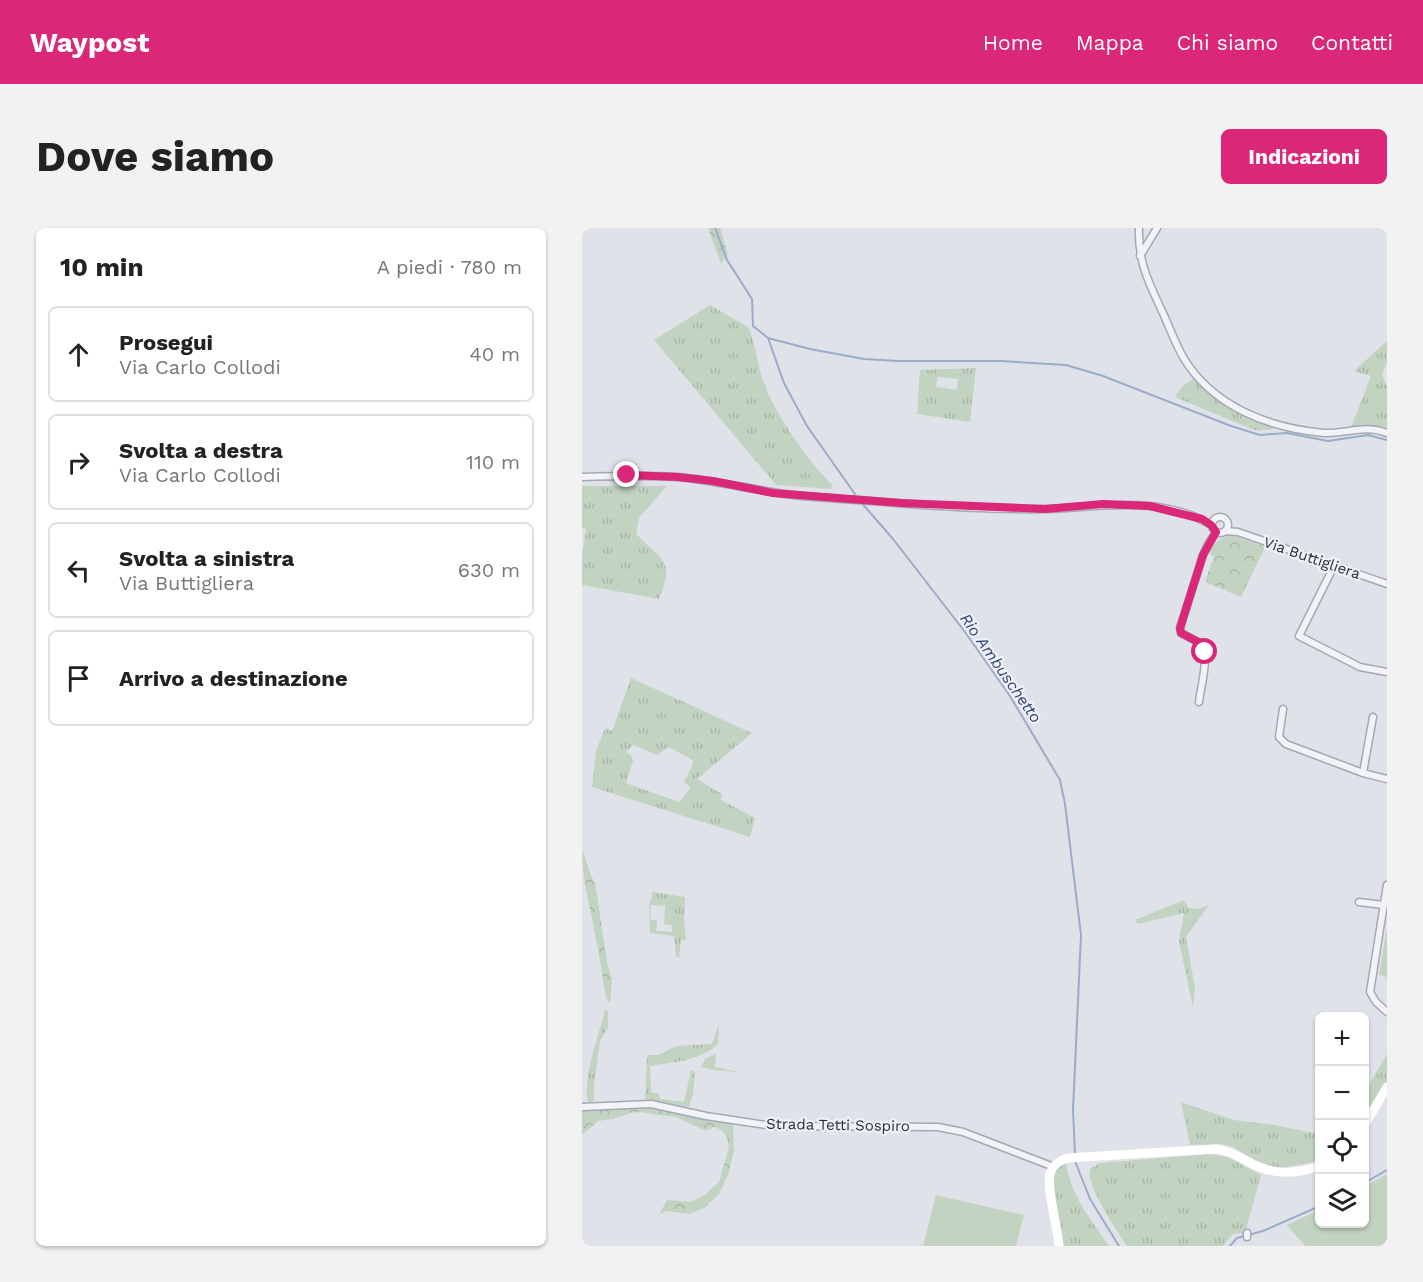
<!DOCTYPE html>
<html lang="it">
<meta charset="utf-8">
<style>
body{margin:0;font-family:"Work Sans",sans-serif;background:#f2f2f2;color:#222}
.controls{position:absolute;right:18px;bottom:18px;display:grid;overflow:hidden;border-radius:9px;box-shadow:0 2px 4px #0004}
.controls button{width:54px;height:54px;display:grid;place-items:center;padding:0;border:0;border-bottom:2px solid #e0e0e0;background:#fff;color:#222;font:30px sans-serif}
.stop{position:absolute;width:18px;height:18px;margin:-14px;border:4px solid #db2777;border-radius:50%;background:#fff}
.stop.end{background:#db2777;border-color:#fff;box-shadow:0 2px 6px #0008}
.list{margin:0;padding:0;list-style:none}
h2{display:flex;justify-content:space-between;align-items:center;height:78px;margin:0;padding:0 24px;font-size:26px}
h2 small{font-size:20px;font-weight:400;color:#767676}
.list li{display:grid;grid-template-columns:39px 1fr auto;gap:18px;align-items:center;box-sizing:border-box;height:96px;margin:0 12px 12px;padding:0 12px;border:2px solid #e0e0e0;border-radius:9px}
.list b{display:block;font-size:22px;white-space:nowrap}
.list p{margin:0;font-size:20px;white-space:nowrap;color:#767676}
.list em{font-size:20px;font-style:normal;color:#767676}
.icon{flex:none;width:33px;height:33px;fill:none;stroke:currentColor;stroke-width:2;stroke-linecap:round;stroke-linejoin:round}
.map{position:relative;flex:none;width:805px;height:1018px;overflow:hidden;border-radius:9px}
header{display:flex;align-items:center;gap:36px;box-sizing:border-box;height:84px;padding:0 30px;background:#db2777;color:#fff}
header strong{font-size:28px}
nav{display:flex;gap:33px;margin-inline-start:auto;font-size:21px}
.intro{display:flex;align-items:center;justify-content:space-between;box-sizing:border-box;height:144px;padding:0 36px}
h1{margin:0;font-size:42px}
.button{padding:15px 27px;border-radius:9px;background:#db2777;color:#fff;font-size:21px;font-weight:700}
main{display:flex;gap:36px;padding:0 36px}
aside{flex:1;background:#fff;border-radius:9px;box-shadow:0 2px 4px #0004}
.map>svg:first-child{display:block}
.grass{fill:url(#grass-tufts);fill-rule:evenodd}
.forest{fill:url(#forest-crowns)}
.garden{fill:#c3d3c1}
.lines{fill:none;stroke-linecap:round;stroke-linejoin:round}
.stream{stroke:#9babc9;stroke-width:2}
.street-casing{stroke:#a5a8b3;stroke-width:9}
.street{stroke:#f2f3f7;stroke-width:6}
.secondary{stroke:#fff;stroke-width:9}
.route{stroke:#db2777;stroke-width:8}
.labels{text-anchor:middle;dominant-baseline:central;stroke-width:4.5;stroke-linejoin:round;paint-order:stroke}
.street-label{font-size:15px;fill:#282e40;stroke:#eff1f6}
.water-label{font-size:16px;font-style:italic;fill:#334874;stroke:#eff1f6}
</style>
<header>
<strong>Waypost</strong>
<nav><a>Home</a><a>Mappa</a><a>Chi siamo</a><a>Contatti</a></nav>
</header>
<div class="intro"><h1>Dove siamo</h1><a class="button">Indicazioni</a></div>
<main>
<aside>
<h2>10 min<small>A piedi · 780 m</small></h2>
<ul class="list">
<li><svg class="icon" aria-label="ahead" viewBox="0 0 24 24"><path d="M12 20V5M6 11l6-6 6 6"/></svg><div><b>Prosegui</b><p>Via Carlo Collodi</p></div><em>40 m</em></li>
<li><svg class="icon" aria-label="right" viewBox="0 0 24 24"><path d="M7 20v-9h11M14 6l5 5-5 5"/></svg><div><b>Svolta a destra</b><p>Via Carlo Collodi</p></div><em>110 m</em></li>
<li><svg class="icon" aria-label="left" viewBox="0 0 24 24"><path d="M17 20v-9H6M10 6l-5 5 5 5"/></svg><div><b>Svolta a sinistra</b><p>Via Buttigliera</p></div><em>630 m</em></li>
<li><svg class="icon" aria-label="arrive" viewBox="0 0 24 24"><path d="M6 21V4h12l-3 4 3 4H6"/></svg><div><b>Arrivo a destinazione</b></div></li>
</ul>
</aside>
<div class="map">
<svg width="805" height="1018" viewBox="0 0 805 1018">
<defs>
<pattern id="grass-tufts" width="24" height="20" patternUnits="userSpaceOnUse" patternTransform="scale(1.5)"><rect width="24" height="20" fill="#c3d3c1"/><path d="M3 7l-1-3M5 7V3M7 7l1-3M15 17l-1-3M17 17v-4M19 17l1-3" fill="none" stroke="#a8b5a7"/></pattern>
<pattern id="forest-crowns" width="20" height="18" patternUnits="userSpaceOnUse" patternTransform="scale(1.5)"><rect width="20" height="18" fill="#c3d3c1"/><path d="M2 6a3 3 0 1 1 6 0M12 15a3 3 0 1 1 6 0" fill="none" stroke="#a8b5a7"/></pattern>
</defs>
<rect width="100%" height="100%" fill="#e0e2e9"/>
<g class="grass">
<path d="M128,77l38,22c8,17 9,36 15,54 15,38 41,74 69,104l-1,4 -55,-4 -122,-145z"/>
<path d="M805,113v20l-5,14 5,11v46l-17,-5h-19l20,-51 -17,-5z"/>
<path d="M394,140l-6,54 -53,-8 3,-44zM356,149l20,2 -1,11 -21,-3z"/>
<path d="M613,150c25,27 48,37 83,49l-9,3h-15l-77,-32 -1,-4 8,-9z"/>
<path d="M0,258h85l-28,32 -3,16c27,27 39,25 23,65l-77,-14v-29l4,-27 -4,-1z"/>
<path d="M49,450l121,55 -55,46 25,15 -1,6 34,18 -5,19 -158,-50 4,-36 9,-23 7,3zM51,517l24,10 12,-8 25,14 -10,21 7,5 -12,15 -53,-19 7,-22 -2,-6 -5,-3z"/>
<path d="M71,664l32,5 -1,26 2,16 -5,1 -2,18 -3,-1 -2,-21 -24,-3 -1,-28zM69,677l14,1 -1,18 8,1v7l-16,-1 1,-11h-7z"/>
<path d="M602,672l5,8 8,1 12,-4 -23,32 9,51 -2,20 -14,-67 5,-28 -46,11 -3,-4z"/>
<path d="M23,782l3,1v16l-8,14 -6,44v16l-6,2c-6,-25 11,-67 17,-93z"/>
<path d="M137,795l-1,21c-18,17 -45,18 -68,22l1,26 8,2 1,5 24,3 7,-32 4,2 -2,22 -4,13 -44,-6 2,-46h11l18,-9 36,-2z"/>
<path d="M805,826v27l-22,37v-27z"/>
<path d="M599,874l53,18 40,5 45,9v27l-37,7 -16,-1 -33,-20 -13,-3 -30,1z"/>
<path d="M627,926l19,3 33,18 -16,58 -12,1 -10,12h-96c-9,-15 -44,-63 -36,-78l9,-5z"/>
<path d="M484,934c3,31 26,59 43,84h-46l-10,-63 3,-13z"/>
</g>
<g class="forest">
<path d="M126,0h12l8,26 -7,10z"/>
<path d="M650,307l33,12 -24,50 -36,-15 9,-26 -5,-2c4,-12 10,-16 23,-19z"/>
<path d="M0,622l14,38 11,75 5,17 -2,24 -4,-6c-4,-23 -7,-46 -12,-69 -5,-27 -12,-52 -12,-79z"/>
<path d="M134,826l-1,13 24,5 -25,-2 -13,-3 4,-8z"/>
<path d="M62,879l89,17 1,27 -6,24 -9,19 -15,14 -14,6 -25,-3 -6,4 8,-15 24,2 15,-8 13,-12 10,-35 -2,-9 -5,-8 -8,-3 -8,4 -30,-14 -37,-5 -9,1 -17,6 -15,2 -16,14v-24z"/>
</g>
<g class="garden">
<path d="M804,704h1v45l-8,-2z"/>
<path d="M805,946v72h-82l-18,-21 32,-15 1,14h44l1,-38z"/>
<path d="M354,967l88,20 -8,31h-93z"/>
</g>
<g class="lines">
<g class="stream">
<path d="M133,0l12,32 25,39 1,27 15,12 16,45 23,43 50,71"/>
<path d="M186,110l42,11 54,10 34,2h103l65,4 37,11 128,50 29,9 27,-2 41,8 40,-6 19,5"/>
<path d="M278,273l33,38 72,93 45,64 50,84 5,24 16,131 -8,175 2,45"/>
<path d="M493,933l15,38 29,47"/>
<path d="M782,955l23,-13"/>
<path d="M648,1018l7,-8 26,-7 57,-25"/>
</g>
<g class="street-casing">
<g id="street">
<path d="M557,0c-1,34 9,53 23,83 7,15 13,32 21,46 29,49 85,71 141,76 22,1 41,-9 63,0"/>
<path d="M558,28l17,-28"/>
<path d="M0,249c32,-1 64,-2 96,0 32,3 63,10 94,15 33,6 67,6 100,9 58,5 116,9 174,8 54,-2 116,-14 165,16"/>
<circle cx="638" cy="297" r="8"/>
<path d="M643,303l13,1 149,52"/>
<path d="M752,338l-35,70 61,31 27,5"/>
<path d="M617,474c2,-17 10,-42 3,-58l-21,-11 -1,-5 23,-73 5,-11 8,-12"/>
<path d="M701,481l-4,28 7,7 77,29 24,6"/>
<path d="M781,545l10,-56"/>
<path d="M805,657l-17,107 6,10 11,10"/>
<path d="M777,674l24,3"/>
<path d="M0,879l69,-3 55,12 66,10 166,1 25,5 91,35"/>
<path d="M665,1009v-4"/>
</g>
</g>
<use href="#street" class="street"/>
<g class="secondary">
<path d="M782,898l23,-39"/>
<path d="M477,1018c-1,-18 -13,-58 -9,-73 3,-8 10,-13 18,-15l148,-9c12,1 21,7 31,12 24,14 47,14 73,5"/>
</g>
</g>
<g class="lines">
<path class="route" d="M45,247l51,2 35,4 60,12 128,10 144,6 58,-5 47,2 52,13 9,6 5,7 -13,23 -23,73 1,5 21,11 3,8"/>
</g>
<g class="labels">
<g class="street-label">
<text transform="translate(730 330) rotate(19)">Via Buttigliera</text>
<text transform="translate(256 897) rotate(1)">Strada Tetti Sospiro</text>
</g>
<g class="water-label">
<text transform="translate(419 440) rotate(55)">Rio Ambuschetto</text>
</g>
</g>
</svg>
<div class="controls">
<button>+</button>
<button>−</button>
<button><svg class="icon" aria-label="locate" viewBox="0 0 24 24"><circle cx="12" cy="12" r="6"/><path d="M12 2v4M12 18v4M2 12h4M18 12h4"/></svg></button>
<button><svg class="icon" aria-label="layers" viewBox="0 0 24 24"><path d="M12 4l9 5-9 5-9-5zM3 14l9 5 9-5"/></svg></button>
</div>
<div class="stop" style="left:623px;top:424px"></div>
<div class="stop end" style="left:45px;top:247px"></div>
</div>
</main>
